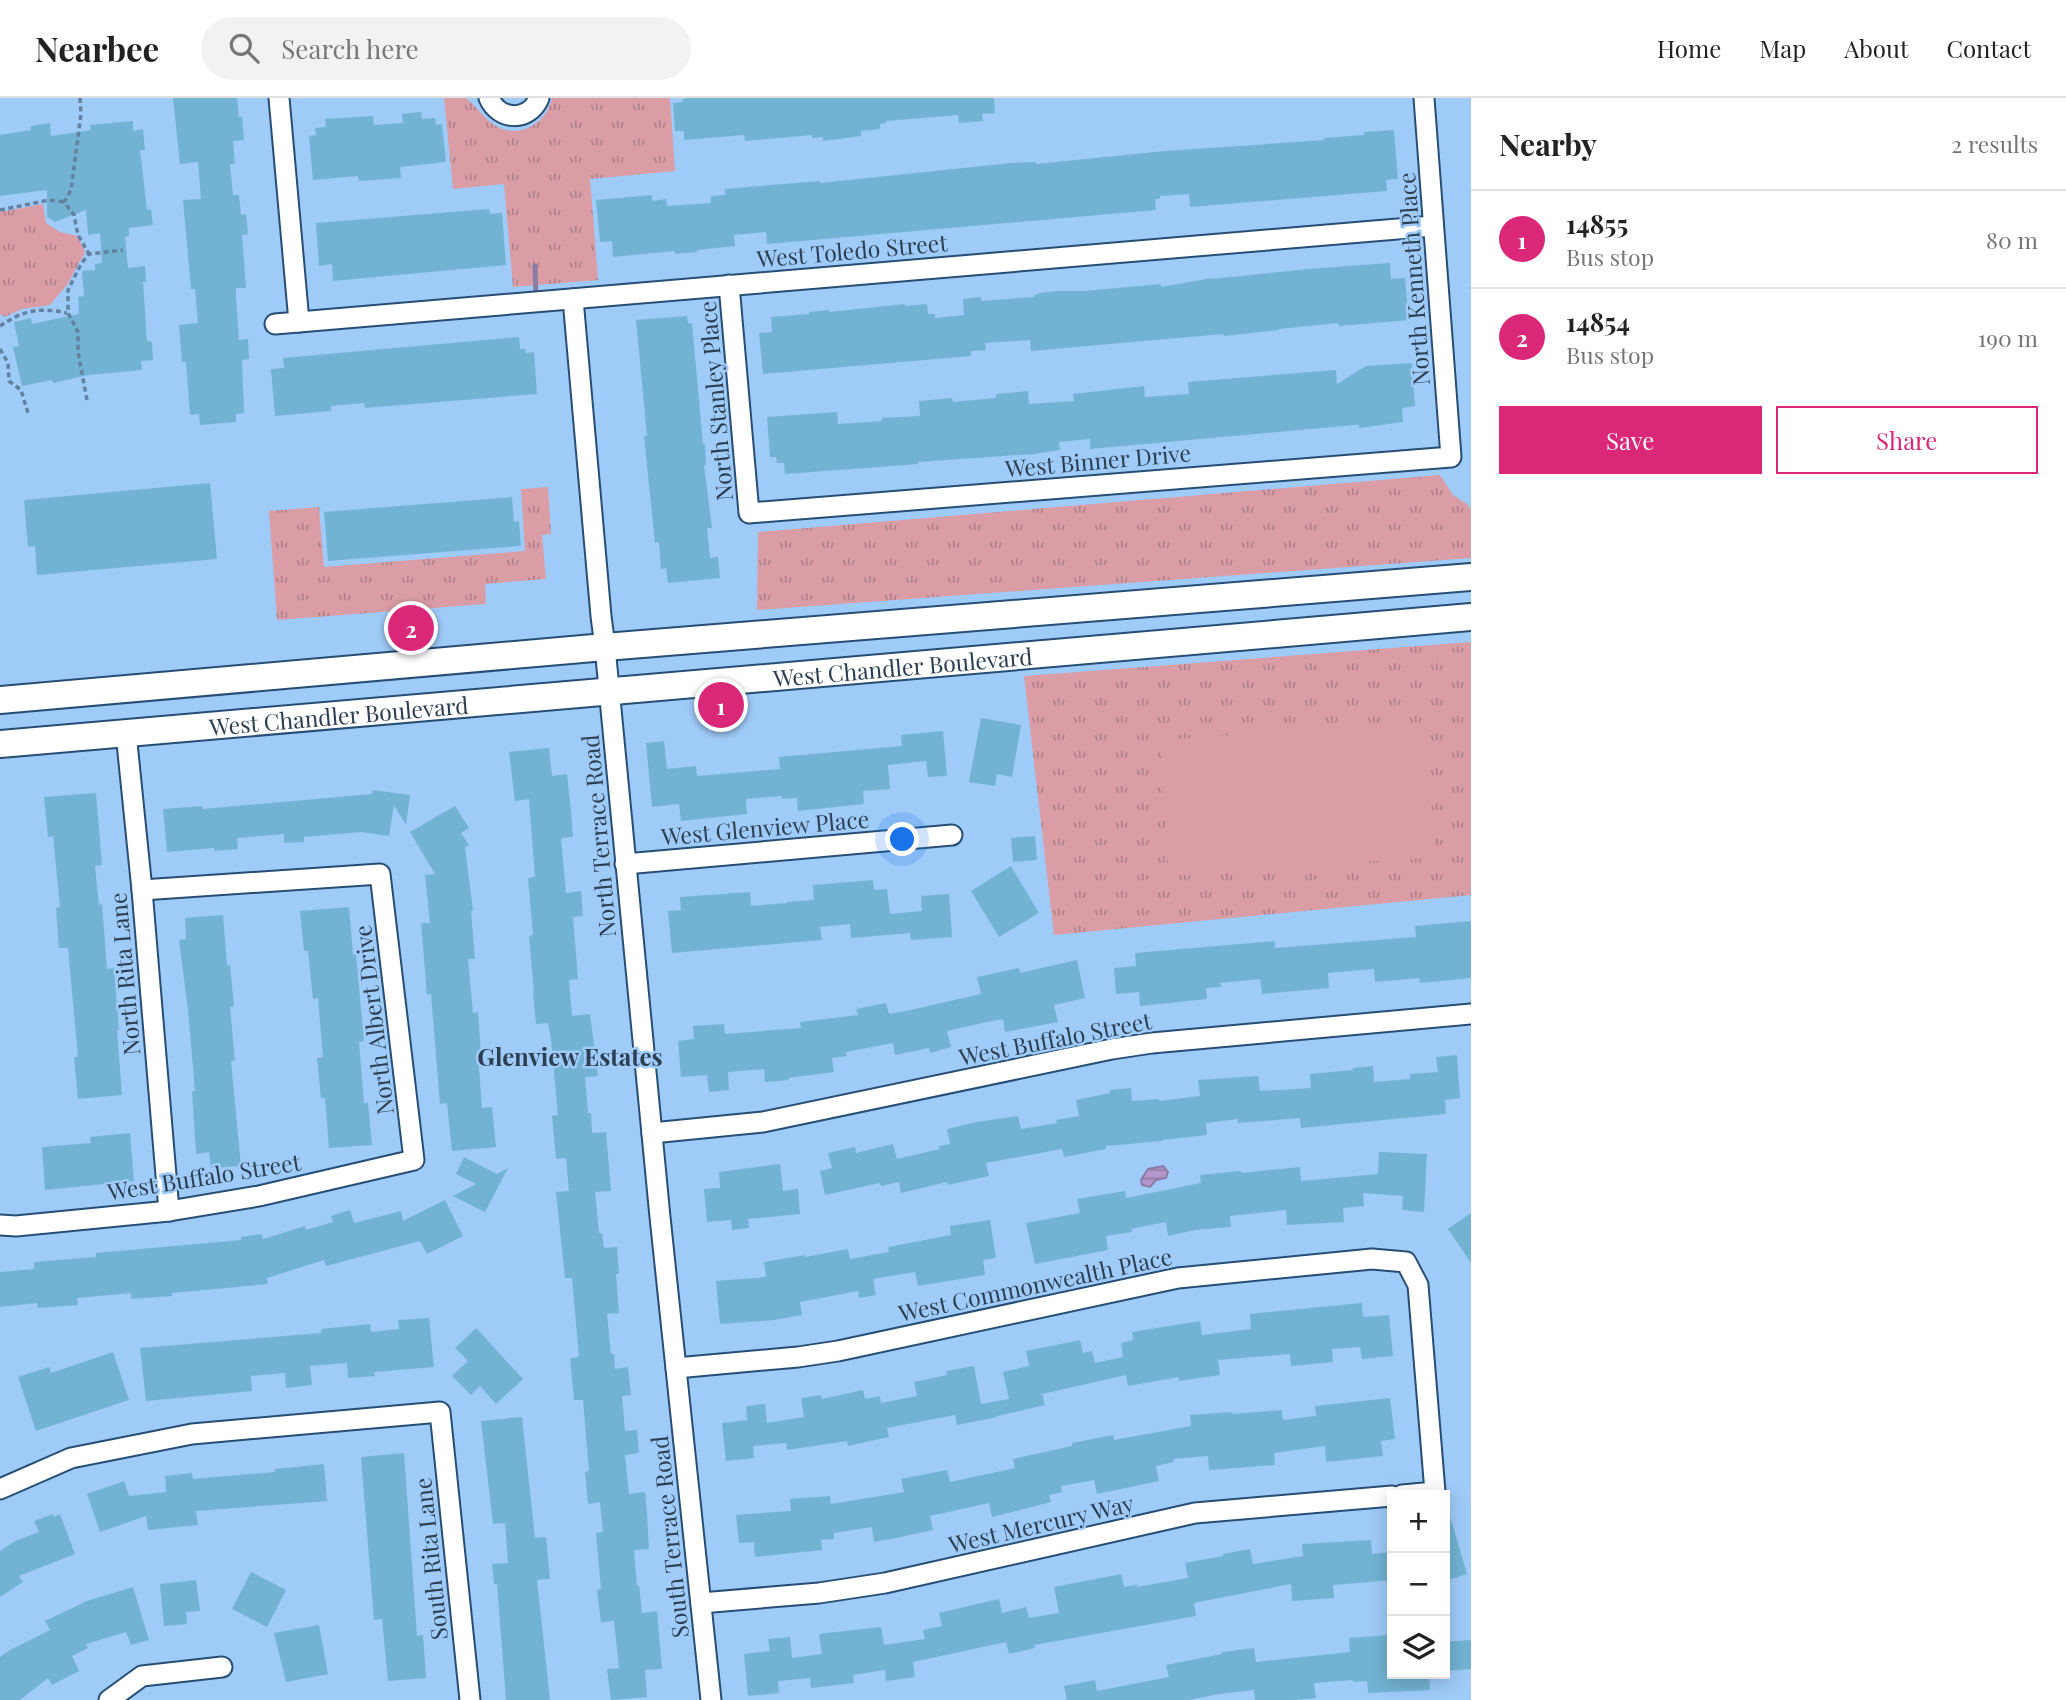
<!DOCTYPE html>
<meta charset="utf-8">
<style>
body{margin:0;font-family:"Playfair Display",serif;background:#f2f2f2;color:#222}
.controls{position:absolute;right:21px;bottom:21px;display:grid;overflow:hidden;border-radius:0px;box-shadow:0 4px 18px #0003}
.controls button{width:63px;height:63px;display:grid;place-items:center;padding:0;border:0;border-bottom:2px solid #e0e0e0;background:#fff;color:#222;font:35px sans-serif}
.you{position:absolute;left:903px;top:742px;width:24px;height:24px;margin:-18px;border:5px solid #fff;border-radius:50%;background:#1a73e8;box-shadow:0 0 0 10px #1a73e833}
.badge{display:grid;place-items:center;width:46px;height:46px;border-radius:50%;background:#db2777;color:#fff;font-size:23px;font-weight:700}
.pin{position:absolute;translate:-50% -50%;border:4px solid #fff;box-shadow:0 2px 7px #0006}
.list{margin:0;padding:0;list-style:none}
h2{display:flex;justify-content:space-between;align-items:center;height:91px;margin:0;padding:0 28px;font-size:30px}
h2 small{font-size:23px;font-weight:400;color:#767676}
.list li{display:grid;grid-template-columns:46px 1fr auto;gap:21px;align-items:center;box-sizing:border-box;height:98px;padding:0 28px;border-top:2px solid #e0e0e0}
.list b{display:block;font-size:26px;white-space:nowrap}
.list p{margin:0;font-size:23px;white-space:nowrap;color:#767676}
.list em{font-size:23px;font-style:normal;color:#767676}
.actions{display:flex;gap:14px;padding:21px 28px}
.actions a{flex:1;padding:16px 0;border:2px solid #db2777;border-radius:0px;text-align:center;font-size:24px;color:#db2777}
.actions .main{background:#db2777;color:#fff}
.icon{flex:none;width:38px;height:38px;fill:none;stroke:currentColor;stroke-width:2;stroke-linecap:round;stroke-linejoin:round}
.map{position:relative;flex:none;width:1471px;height:1602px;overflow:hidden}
header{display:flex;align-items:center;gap:42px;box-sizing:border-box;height:98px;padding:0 35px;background:#fff;border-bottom:2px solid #e0e0e0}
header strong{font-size:33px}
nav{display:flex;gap:38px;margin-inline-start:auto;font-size:24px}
.search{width:490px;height:63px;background:#f2f2f2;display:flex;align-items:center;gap:18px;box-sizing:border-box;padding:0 24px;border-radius:38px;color:#767676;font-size:26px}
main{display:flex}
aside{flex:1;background:#fff}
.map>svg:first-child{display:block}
.park{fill:url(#park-tufts)}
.pitch{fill:#da9da5}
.water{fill:url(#water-rules);stroke:#8b7ca6;stroke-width:2}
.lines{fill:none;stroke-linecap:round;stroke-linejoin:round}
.stream{stroke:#8b7ca6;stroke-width:5}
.building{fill:#72b3d3}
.street-casing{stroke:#264e75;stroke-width:23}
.secondary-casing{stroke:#264e75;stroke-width:30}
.path{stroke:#6381a1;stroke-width:3.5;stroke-dasharray:5 3.5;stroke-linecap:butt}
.street{stroke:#fff;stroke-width:19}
.secondary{stroke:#fff;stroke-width:26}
.labels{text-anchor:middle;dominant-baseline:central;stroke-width:5;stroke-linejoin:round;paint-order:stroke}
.street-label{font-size:23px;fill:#2c3e51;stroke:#9fcbf9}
.neighbourhood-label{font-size:24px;font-weight:bold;fill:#2c3e51;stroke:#9fcbf9}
</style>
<header>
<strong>Nearbee</strong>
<div class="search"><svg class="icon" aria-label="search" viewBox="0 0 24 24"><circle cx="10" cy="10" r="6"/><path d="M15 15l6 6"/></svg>Search here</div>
<nav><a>Home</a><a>Map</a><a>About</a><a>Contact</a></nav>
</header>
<main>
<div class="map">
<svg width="1471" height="1602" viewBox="0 0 1471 1602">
<defs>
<pattern id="park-tufts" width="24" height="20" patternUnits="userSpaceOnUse" patternTransform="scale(1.75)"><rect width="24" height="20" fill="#da9da5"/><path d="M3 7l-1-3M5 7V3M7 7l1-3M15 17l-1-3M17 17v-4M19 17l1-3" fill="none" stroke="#b18189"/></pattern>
<pattern id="water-rules" width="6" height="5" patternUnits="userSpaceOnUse" patternTransform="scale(1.75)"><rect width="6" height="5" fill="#b496ca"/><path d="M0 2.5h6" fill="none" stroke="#937ca6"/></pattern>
</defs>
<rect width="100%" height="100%" fill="#9fcbf9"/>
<g class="park">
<path d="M444,0h22c9,7 15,16 23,23 24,21 57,6 63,-23h118l5,73 -85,8 8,101 -85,7 -9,-103 -51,5z"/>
<path d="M43,106l3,19 14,9 18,4 7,16 -18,33 -17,20 -28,4 -17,8 -5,-3v-102z"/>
<path d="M1440,377l13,20 14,9 4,6v48l-714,52 1,-78z"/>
<path d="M548,389l3,47 -9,1 4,44 -61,5 1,20 -209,16 -8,-109 50,-4 5,60 201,-16 -4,-62z"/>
<path d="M1471,544v253l-417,40 -30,-259z"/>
</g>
<path class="pitch" d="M1426,624l9,135 -266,19 -9,-136z"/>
<path class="water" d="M1163,1068l5,6 -2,6 -10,2 -6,7 -8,-2 -1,-5 7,-11z"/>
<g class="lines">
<path class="stream" d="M535,168l1,33"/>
</g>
<g class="building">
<path d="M173,0h64l2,19h3l2,23 -11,1 2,23h-5l3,31h6l2,20 5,-1 2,20 -6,1 4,53h-10v9l3,43 9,-1 1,20 -7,1 2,53 -8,1v8l-36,3 -1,-11 -9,1 -4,-53h-4l-3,-37 19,-2 -3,-34h-4l-8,-89 18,-1 -3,-37 -18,2z"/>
<path d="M689,0h305l1,15 -13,1 1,7 -24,2 -1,-8 -72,6v2l-6,1v5l-19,2v5l-38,5v-4l-11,1v-3l-67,6 -1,-6 -60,5v-9h-9l-2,-28 10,-1v-3z"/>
<path d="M421,14l1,7 13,-1 1,7 6,-1 4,38 -46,5 1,11 -42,3 -1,-5 -45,4 -4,-44 7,-1 -1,-7 11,-1 -1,-8 48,-3 1,9 29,-2 -1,-9z"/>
<path d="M133,23v10l10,-2 2,21h-5l7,60 4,-1 2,16 -24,3v8l-4,1 3,31 17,-2 1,16h-3l4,59 5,1 1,18 -12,1 1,9 -54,5 -35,8 -1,-3 -30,6 -9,-39 6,-1 -5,-24 17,-4 1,6 47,-10 -1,-17 6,-1 -2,-25 13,-1v-6l7,-1 -2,-30 -12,2 -2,-25 -31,12 -8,-5v-27l-47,6v-61l31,-5v-4l19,-3 1,13 40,-6 -1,-5z"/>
<path d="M1394,32l4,49 -12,1 1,11 -197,16 -1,-13 -29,2v3h-5l1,11 -389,34 -1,-12 -32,3 1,11 -38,4v2l-22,2v-3l-62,6 -1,-16 -12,1 -4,-42 56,-5v6l14,-2 1,7 44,-3v-7l14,-1v-6l23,-2 72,-6v2l191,-20 25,-1v2l129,-13 160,-11 -1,-2 40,-3v-3z"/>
<path d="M489,111l1,5 12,-1 4,52 -173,16 -1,-17 -13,2 -3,-43z"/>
<path d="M1390,165l1,16 14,-1 4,42 -70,6 -1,-3 -59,6v1l-37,4 -18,2 -1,-2 -192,17 -1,-11 -45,3 1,7 -15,1v5l-208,18 -4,-41 13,-1 -1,-15 38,-3v-2l20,-2v2l76,-8v2l22,-2 1,10h7v4l29,-3 -1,-16 18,-2v4l53,-4v-2l5,-1v-1l19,-2h26l77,-7v3l51,-9v1l96,-10z"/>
<path d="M687,218l1,7h4l11,121h2l1,21h-2l8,63h-5l3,30 8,-1 2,21 -52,5 -2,-15 -5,1 -2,-27 -4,1 -11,-107h3l-11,-116z"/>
<path d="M519,239l1,12h5l1,4 8,-1 3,42 -172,14 -1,-5 -33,3v5l-56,5 -4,-47 13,-1 -1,-10z"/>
<path d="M1412,265l3,43 -13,2 1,14 -44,6v-3h-5l-264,24v-10l-31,3 1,8 -26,4 -116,8v2l-39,3 -94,7 -1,-11h-7l-1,-6h-6l-3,-40 70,-5 1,12 44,-3v-3l38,-2 -1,-15 33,-3 1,4 43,-4v-4l32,-3 1,13 45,-3 -1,-7 71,-8 1,11 44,-3 -1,-12 148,-12 1,14 29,-18z"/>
<path d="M210,385l7,76 -180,16 -2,-29 -7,1 -4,-47z"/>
<path d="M512,399l2,25 5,-1 2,25 -193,15 -4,-49z"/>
<path d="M981,620l40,7 -9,52 -15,-3 -2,12 -26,-4z"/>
<path d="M943,633l4,45 -19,1 -2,-16 -38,4 2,24 -27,2 1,13 -66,7 -1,-13 -15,1v-3l-36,3 1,15 -66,7 -2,-17 -27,3 -6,-64 18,-2 3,28 29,-3 1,10 83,-7 -1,-12 123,-11 -1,-11z"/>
<path d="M549,650l3,28 15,-2 4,37 2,26 -12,1 5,55 15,-2 2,25 -10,1 5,62 -9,1 3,36 18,-2 8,62 -13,1 3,36h3l1,20 14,-1 5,59 -16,1 4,41h3l2,15 13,-1 2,27h-3l3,39 -12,1 4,40h3l1,15 13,-2 3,28 -9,1 3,35 12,-1 2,23 -14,2 4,39 16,-2 2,22 2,35 -15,1 3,36 2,-1 3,28 15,-2 5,58 -17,1 2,27 -36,3 -4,-31 12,-1 -5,-47 -13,1 -4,-32 4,-1 -5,-56 7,-1 -3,-30 -12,2 -3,-32 4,-1 -6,-71h-9l-4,-42 9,-1 -7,-79h-7l-9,-86 13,-1 -3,-33 -10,1 -4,-43 6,-1 -7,-75 -3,-17 -12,1 -3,-31h1l-5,-57 4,-1 -5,-57 7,-1 -6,-78 -14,2 -6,-49z"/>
<path d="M373,692l37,5 -4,30 -12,-20 -5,31 -28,-4 -57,5v5l-20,1v-9l-47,4 1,11 -23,2 -1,-3 -47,4 -4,-43 39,-3 1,3 169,-15z"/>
<path d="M96,695l6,72 -7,1 4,39 3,-1 5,65 7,-1 5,62h-2l5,65 -44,4 -4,-42h4l-10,-109h-9l-3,-40 4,-1 -7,-71 -5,1 -4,-40z"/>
<path d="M455,708l14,22 -8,5 8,12 -4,2 8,64h-2l4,48h-7l5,54 5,-1 3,42h-3l4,54 10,-1 4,40 -44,4 -5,-48 -7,1 -9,-110 -4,1 -6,-72h9l-5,-48 10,-1 -25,-42z"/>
<path d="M1035,738l2,24 -24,2 -2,-24z"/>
<path d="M1011,768l28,47 -40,24 -28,-46z"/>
<path d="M873,782l1,10 13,-1 3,25 32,-3 -1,-15 28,-2 3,43 -41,3 -1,-7 -59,5 -1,-14 -30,3 2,13 -150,13 -4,-42 13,-1 -1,-13 70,-5 1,14 36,-3v-1l27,-2 -1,-15z"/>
<path d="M349,809l4,48 3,-1 8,87 -5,1 5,61h4l4,42 -43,3 -4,-50h-4l-4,-40 6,-1 -5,-59 -5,1 -5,-48h-4l-4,-40z"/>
<path d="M223,817l4,50h3l4,41 -4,1 5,54h-4l10,105 -30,2 -2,-16 -13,2 -4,-63h3l-7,-81 -9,-70 7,-1 -1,-21z"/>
<path d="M1471,823v57l-51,5 -1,-5 -44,4 -1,-13 -46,4 1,15 -67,6 -2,-15 -40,4 1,4 -15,1 1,11 -67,7 -1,-14 -23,2 -2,-26 22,-2 -1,-13 140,-12v7l141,-11 -1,-11z"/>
<path d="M1077,862l8,38 -31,7 4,17 -53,10 -2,-13 -16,3 -40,9 4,16 -21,6 -1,-5 -34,7 -2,-12 -47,9 1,4 -15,2 2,14 -46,6 1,2 -24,2 -1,-13 -36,3 1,18 -20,2 -2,-17 -26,2 -3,-36 16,-2 -1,-13 31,-2 1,10 76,-6 -1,-6 58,-7 -2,-6 30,-6 3,11 17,-3 75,-17 -4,-17 42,-9 1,5z"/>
<path d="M1457,957l3,43 -15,2 1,14 -145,14 -1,-10 -62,5v-4l-32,4 1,12 -45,5v1l-56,5v3l-42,8 -2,-8 -76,14 3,13 -41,9 -1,-3 -46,11 -2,-11 -18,4 -1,-3 -55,12 -5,-24 12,-3 -4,-15 27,-6 1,6 37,-9 4,15 43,-10 -1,-3 11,-2 -3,-15 30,-7 41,-6 3,13 36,-6 -1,-3 23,-4 -3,-16 34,-7v-3l21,-2 1,13 27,-2v2l41,-5 -2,-16 60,-4 2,15 51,-3 -1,-14 43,-4v-2l20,-2 1,16 36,-3v-5l28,-2 -2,-15z"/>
<path d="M130,1035l4,48 -89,9 -3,-43 49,-4 -1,-6z"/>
<path d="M1379,1054l48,2 -3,58 -22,-2 1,-14 -40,-3 1,13 -21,2 1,14 -57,3 -1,-15 -56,6 1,11 -36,3 -27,6 -2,-14 -35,7 1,3 -26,4 2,14 -73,14 -9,-41 54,-10 -3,-14 48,-8 1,7 75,-15 -1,-8 41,-4v2l59,-6 1,14 77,-7z"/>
<path d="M464,1059l33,17 11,-6 -23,44 -32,-16 23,-12 -20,-10z"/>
<path d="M780,1066l3,27 15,-2 2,25 -52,5 1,9 -17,2 -1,-10 -24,2 -3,-33 16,-1 -1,-16z"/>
<path d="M445,1102l18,36 -36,18 -7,-13 -94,25 -2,-6 -57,18 1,6 -96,9v3l-41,3v-6l-54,5 1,7 -40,3 -1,-5 -37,4v-35l34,-3v-7l62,-5v-4l145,-13v-3l21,-3 1,5 42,-13 1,4 27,-8 -2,-6 19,-6 4,13 47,-12 2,10z"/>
<path d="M1471,1115v50l-23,-34z"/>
<path d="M990,1122l6,38 -13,2 2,15 -67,11 -3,-14 -42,7 3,16 -17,3 -1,-7 -58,11 2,13 -28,5 -54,4 -4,-43 50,-4 -2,-15 41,-7v2l43,-8 2,10 39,-7 -1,-5 63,-12 -1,-9z"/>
<path d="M1362,1205l1,14 26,-2 4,41 -31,3 -2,-12 -28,2 1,13 -42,4 -1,-12 -72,6 2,15 -41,6v-4l-51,9 -2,-11 -84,19 3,11 -48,11v1l-40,8 -2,-10 -68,13 2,9 -41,9 -1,-5 -60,9 -1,-7 -33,3 1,12 -28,3 -4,-38 25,-3 -1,-14 19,-2 2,19 37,-6 -3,-19 20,-3 1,4 41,-9 2,9 15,-3 1,7 36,-7 -3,-14 33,-7 -1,-4 28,-5 7,38 28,-5 -6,-27 26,-6 -3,-15 54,-11 3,13 9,-2 3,12 28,-6 -2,-14 12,-3 -1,-8 68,-11 2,14 49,-6 -1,-15z"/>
<path d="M429,1220l5,49 -60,5 1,4 -27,2 -1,-15 -37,3 2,19 -26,3 -1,-15 -34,3 1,15 -106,10 -6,-53 181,-15v-4l49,-5 1,8 28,-3 -1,-9z"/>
<path d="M476,1230l47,51 -27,25 -16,-18 -9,9 -19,-19 16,-15 -13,-13z"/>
<path d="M113,1254l16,48 -93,31 -18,-54 31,-10 2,6z"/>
<path d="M1390,1300l5,41 -14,2 2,15 -57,6 -1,-16 -51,7 1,12 -66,5 -1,-14 -35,3 1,3 -18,4 3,15 -62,13 -3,-14 -33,6 1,6 -13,3 2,7 -59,15 -3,-14 -59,13 3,14 -37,8 -22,4 -2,-15 -38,6v6l-13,1 1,10 -67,7 -1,-15 -15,1 -3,-28 55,-4 -1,-12 40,-3 1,8 73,-12 -3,-13 46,-9 3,12 65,-14 -2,-9 59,-13v-3l41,-8 1,5 77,-14 -1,-11 41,-3 1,2 50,-4 1,10 33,-4 -1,-10z"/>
<path d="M522,1319l13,121 11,-1 4,42 -13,1 13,120h-44l-9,-116h-3l-2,-20 16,-1 -3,-40 -12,1 -12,-103z"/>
<path d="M404,1355l13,183 6,-1 3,43 -38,3 -6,-62 -8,1 -13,-163z"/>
<path d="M324,1366l3,37 -131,10 2,14 -50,5 -2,-14 -46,16 -13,-38 37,-13 5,15 37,-4 -1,-16 27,-3 1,6 82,-7v-3z"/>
<path d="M1449,1415l18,61 -22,7v-67z"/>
<path d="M53,1416l1,3 6,-3 15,40 -56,22 4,6 -23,15v-46l15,-10 24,-9 -5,-11z"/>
<path d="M1371,1442l1,14 19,-2 1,28 -59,5 1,13 -42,3 -1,-17 -97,19 2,13 -162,29 1,3 -26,6 -3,-12 -93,20 2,15 -29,4 -1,-11 -32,5 1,8 -43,5 -1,-10 -32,3 1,12 -31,3 -4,-42 26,-3 -2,-12 22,-2 2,21 30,-4 -3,-20 62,-7 3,18 41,-6 -2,-9 19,-4 -3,-13 60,-14 3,14 24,-6 3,11 30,-5 -5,-26 67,-13 3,13 13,-2v2l51,-9 -3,-15 38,-7v-2l27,-5 3,15 50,-8 -1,-12z"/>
<path d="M251,1474l35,18 -19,37 -35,-18z"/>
<path d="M196,1482l4,31 -14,1 1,12 -23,2 -4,-42z"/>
<path d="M133,1489l16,53 -18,5 -5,-13 -40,12 2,4 -16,8 7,15 -27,14 -4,-7 -28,22h-20v-43l10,-7 40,-20 -5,-9 42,-20z"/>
<path d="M319,1527l9,49 -42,8 -12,-49z"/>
<path d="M1390,1537l2,39h37l1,16 -62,3 -1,-12 -14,1v-2l-39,3 2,15 -22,2h-39l-1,-10 -35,4 -30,6h-122l-3,-14 31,-6 2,11 72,-14 -3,-12 56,-11v-2l32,-4 2,14 94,-10 -1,-14z"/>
<path d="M1471,1542v29l-26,2v-29z"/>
</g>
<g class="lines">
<g class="street-casing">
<g id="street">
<path d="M279,0l20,224"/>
<path d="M489,0c10,23 40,24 50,0"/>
<path d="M729,187l20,228 702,-56 -27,-359"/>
<path d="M573,201l28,317 4,31 55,570 51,483"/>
<path d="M275,226l1158,-98"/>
<path d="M126,635l16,157 27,321"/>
<path d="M625,766l327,-29"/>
<path d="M652,1035l111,-11 349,-73 40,-6 319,-29"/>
<path d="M0,1127l16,1 153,-15 90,-15 155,-36 -34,-286 -238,16"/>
<path d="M676,1270l122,-11 40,-6 340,-73 194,-19 34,3 12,23 17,207 -33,3"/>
<path d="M0,1391l71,-31 121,-24 248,-22 30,288"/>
<path d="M701,1505l118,-10 66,-10 310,-70 197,-17"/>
<path d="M109,1602l33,-24 80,-9"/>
</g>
</g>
<g class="secondary-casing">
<g id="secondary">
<path d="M0,602l605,-53 866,-70"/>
<path id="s1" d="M0,646l1471,-127"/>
</g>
</g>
<g class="path">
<path d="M80,0l1,16 -10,76 -7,12 10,13 4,20 11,19"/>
<path d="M0,112l49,-10 15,2"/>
<path d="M0,228c24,-16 39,-19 67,-13"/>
<path d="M0,251l8,14 1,18 12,9 7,23"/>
<path d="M87,302l-9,-48v-20l-10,-19v-23l13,-26 8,-10 34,-4"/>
</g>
<use href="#street" class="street"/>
<use href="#secondary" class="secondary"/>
</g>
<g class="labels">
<g class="street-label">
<text transform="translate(852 152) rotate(-5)">West Toledo Street</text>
<text transform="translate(1413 181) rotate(-94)">North Kenneth Place</text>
<text transform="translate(715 303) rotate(-95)">North Stanley Place</text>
<text transform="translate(1098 362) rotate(-5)">West Binner Drive</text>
<text stroke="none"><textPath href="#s1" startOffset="906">West Chandler Boulevard</textPath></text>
<text stroke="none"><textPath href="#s1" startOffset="340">West Chandler Boulevard</textPath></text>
<text transform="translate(765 729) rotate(-5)">West Glenview Place</text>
<text transform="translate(598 738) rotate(-95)">North Terrace Road</text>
<text transform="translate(124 876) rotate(-95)">North Rita Lane</text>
<text transform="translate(373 922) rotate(-97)">North Albert Drive</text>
<text transform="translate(1055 940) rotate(-11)">West Buffalo Street</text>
<text transform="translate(204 1078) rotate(-9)">West Buffalo Street</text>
<text transform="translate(1035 1186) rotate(-12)">West Commonwealth Place</text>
<text transform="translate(1041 1425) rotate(-13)">West Mercury Way</text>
<text transform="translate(669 1439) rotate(-96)">South Terrace Road</text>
<text transform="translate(430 1461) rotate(-96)">South Rita Lane</text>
</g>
<g class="neighbourhood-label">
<text x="570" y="958">Glenview Estates</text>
</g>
</g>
</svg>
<div class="controls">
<button>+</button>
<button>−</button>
<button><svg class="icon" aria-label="layers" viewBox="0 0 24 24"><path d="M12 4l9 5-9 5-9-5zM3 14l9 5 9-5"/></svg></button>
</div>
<div class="you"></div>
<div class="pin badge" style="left:721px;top:607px">1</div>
<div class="pin badge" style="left:411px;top:530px">2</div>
</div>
<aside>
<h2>Nearby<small>2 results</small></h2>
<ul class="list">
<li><span class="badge">1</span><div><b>14855</b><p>Bus stop</p></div><em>80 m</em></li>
<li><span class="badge">2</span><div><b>14854</b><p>Bus stop</p></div><em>190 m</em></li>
</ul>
<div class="actions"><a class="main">Save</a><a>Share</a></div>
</aside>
</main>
